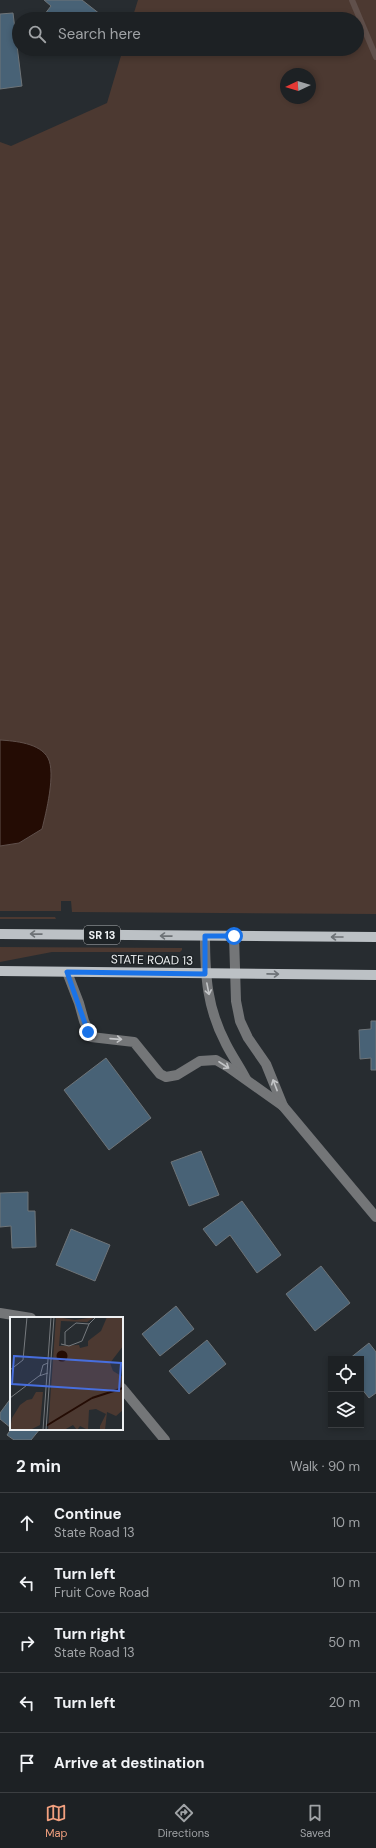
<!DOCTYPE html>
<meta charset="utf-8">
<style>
body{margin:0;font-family:"DM Sans",sans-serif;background:#2a2e31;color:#f1f3f6}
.controls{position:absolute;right:12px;bottom:12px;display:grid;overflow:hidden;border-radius:0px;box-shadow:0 2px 6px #0003}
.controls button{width:36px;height:36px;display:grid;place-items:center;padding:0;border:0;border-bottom:1px solid #3b3e41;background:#1d2124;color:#f1f3f6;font:20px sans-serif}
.compass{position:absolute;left:280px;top:68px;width:36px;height:36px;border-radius:50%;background:#1d2124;box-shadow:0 2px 6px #0003;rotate:266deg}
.stop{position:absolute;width:12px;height:12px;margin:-9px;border:3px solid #1a73e8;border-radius:50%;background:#fff}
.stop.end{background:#1a73e8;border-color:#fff;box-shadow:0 1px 4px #0008}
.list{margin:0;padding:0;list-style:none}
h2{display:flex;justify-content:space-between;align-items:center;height:52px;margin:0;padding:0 16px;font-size:17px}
h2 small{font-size:13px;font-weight:400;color:#a0a3a6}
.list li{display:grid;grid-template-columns:26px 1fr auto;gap:12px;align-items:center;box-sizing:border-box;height:60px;padding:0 16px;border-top:1px solid #3b3e41}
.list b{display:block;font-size:15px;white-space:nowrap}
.list p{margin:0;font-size:13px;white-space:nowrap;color:#a0a3a6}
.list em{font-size:13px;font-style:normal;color:#a0a3a6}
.icon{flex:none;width:22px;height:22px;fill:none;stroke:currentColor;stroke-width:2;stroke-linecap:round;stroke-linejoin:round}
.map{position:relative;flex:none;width:376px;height:1440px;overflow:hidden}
.search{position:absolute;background:#1d2124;box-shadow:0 2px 6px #0003;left:12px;right:12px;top:12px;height:44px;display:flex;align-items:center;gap:10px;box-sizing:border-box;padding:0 14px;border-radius:22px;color:#a0a3a6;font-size:15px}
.sheet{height:352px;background:#1d2124}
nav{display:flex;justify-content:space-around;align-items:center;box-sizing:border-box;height:56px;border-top:1px solid #3b3e41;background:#1d2124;font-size:11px;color:#a0a3a6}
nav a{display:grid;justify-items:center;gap:2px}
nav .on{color:#f2a07f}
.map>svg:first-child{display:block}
.green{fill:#4c3931;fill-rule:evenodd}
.water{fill:#240c04;stroke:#60504b}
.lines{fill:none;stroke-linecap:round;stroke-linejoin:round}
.stream{stroke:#60504b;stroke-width:6}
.building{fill:#486276;stroke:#6e7478}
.minor{stroke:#747678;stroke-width:10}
.major{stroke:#bcc1c5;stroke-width:10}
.oneway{stroke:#6d7276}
.oneway2{stroke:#c3c5c7}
.route{stroke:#1a73e8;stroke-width:5}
.labels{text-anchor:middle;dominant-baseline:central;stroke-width:3;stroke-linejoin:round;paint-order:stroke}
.shield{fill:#1e2326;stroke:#afb2b5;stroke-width:1}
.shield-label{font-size:11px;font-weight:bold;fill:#edf0f2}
.street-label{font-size:12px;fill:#edf0f2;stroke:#1e2326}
.inset-river{fill:none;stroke:#240c04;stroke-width:2}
.inset-road{fill:none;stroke:#767a7e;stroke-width:1}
.view{fill:#476edd;fill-opacity:0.15;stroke:#476edd;stroke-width:2}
.inset-edge{fill:none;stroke:#edf0f2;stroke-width:2}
</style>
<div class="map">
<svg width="376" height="1440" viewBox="0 0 376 1440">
<rect width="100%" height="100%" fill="#272c30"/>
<g class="green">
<path d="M138,0h238v914l-304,-2 -1,-11h-10v10h-61v-65l19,-3 23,-14 -36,-89h-6v-598l11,4 96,-43 16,-54h234v-30h-225zM286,74h24v24h-24z"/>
<path d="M0,917h55l1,2h-56z"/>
<path d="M0,947l182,1v2l-2,2h-128l-52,10z"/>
</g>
<path class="water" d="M0,740c15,1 40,3 48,18 8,15 -2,55 -6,71l-23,14 -19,3z"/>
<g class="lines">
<path class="stream" d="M352,0l24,57"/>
</g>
<g class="building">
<path d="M44,0h38l23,18 -64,1 10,-13z"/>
<path d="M13,13l9,73 -22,3v-75z"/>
<path d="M57,49h13l-5,6z"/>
<path d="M371,1021h5v49h-5v-12l-11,1 -1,-29 12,-1z"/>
<path d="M106,1058l45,60 -42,32 -45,-60z"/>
<path d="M201,1151l18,44 -30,11 -18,-44z"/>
<path d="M28,1192v19h7l1,36 -24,1 -1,-22 -11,1v-34z"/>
<path d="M242,1201l39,54 -24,18 -27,-38 -14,11 -13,-17z"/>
<path d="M71,1229l39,16 -15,36 -39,-16z"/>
<path d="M321,1266l29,37 -35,28 -29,-37z"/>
<path d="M176,1306l18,23 -34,27 -18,-22z"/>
<path d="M207,1340l19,24 -37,30 -20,-23z"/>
<path d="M369,1343l7,9v41l-7,5 -8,-10v-29h-12z"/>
<path d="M11,1398v30l-11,-9v-6z"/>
<path d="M11,1429h29l-9,11h-17l-7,-5z"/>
</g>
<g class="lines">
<g class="minor">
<path d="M205,936c0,40 2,72 21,108 6,12 14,23 20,35"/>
<path d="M234,936l2,65 4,20 8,17 18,26 17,42"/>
<path d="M67,972l12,31 5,18 7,16 43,5 26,32 6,3 11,-2 23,-14 16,-1 12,7 55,39 93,111"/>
<path d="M0,1313l31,5"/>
<path d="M122,1388l43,52"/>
</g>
<g class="major">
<path d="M0,934l376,3"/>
<path d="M0,971l376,4"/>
</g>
</g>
<defs><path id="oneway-shaft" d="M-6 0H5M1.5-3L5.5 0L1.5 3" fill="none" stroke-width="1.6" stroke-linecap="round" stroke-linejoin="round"/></defs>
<g class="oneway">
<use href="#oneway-shaft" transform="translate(36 934) rotate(-179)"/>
<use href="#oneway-shaft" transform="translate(166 936) rotate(-179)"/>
<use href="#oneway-shaft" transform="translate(337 937) rotate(-180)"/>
<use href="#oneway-shaft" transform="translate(273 974) rotate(1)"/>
</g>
<g class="oneway2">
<use href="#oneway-shaft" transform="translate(208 989) rotate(79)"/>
<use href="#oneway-shaft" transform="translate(116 1039) rotate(4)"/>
<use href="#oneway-shaft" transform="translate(224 1065) rotate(33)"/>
<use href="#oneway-shaft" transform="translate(275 1085) rotate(-111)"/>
</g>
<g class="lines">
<path class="route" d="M88,1032l-21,-60 138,2v-38h29"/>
</g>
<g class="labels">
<rect class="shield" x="84" y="926" width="36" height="18" rx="3"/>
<g class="shield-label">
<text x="102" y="935">SR 13</text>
</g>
<g class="street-label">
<text transform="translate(152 960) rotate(1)">STATE ROAD 13</text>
</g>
</g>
<g transform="translate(10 1317)">
<rect width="113" height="113" fill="#272c30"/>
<path d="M46,0l19,3 20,-3 -8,5 -26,-1 -2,25 20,-1 1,3 8,-2v-5l13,-10 6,-14h16v29l-13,17 3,8 10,6v33l-7,6 -9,-4 -2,18h-5v-4l6,-12 -10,-5 -7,1 -1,20 -8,-4 -3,4 -4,-5 -9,5h-16zM26,75h7l-3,33 -10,5h-20l2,-12 8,-13 7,-5 5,-1z" fill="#4c3931"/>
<path d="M46.5 39a5.5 5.5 0 1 1 11 0a5.5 5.5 0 1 1-11 0Z" fill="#240c04"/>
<path class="inset-river" d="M82,81l31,-10M36,109l46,-28"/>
<path class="inset-road" d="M51,27l8,2 13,-5 7,-17 7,-7M55,28v-13l11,-9 13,1M0,53l13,-10 4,-43M30,59l3,-11 5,-2M0,81l29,-22 9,-3M33,113l8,-113M36,113l8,-113"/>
<path class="view" d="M4,39l107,7 -2,28 -107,-7z"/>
<rect width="113" height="113" class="inset-edge"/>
</g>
</svg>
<div class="controls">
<button><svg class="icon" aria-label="locate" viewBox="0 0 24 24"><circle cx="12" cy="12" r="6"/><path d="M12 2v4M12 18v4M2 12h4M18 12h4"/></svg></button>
<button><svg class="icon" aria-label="layers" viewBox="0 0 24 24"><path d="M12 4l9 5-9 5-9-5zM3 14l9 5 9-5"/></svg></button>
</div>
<svg class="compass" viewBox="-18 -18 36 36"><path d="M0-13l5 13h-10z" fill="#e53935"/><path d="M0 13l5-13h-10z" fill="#a0a3a6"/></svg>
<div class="stop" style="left:234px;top:936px"></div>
<div class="stop end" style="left:88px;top:1032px"></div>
<div class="search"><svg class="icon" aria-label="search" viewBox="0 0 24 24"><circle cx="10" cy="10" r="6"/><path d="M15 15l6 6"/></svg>Search here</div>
</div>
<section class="sheet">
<h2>2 min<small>Walk · 90 m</small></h2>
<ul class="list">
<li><svg class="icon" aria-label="ahead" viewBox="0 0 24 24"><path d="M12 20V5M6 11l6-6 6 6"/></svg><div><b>Continue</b><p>State Road 13</p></div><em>10 m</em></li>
<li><svg class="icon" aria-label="left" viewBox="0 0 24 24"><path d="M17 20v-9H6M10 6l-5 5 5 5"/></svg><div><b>Turn left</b><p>Fruit Cove Road</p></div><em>10 m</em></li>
<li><svg class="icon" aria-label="right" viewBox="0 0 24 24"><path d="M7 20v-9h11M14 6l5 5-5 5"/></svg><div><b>Turn right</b><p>State Road 13</p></div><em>50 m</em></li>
<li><svg class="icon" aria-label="left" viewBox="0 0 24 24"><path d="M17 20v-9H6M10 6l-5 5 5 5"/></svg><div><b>Turn left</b></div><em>20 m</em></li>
<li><svg class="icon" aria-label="arrive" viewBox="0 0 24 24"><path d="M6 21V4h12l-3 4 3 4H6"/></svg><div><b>Arrive at destination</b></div></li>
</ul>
</section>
<nav>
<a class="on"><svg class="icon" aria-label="map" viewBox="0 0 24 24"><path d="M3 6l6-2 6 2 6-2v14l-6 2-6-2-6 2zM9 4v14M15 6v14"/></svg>Map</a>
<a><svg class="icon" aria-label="directions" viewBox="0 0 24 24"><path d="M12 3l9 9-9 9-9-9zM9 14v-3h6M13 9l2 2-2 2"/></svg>Directions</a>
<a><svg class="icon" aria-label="saved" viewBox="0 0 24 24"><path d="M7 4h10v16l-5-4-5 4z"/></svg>Saved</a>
</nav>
